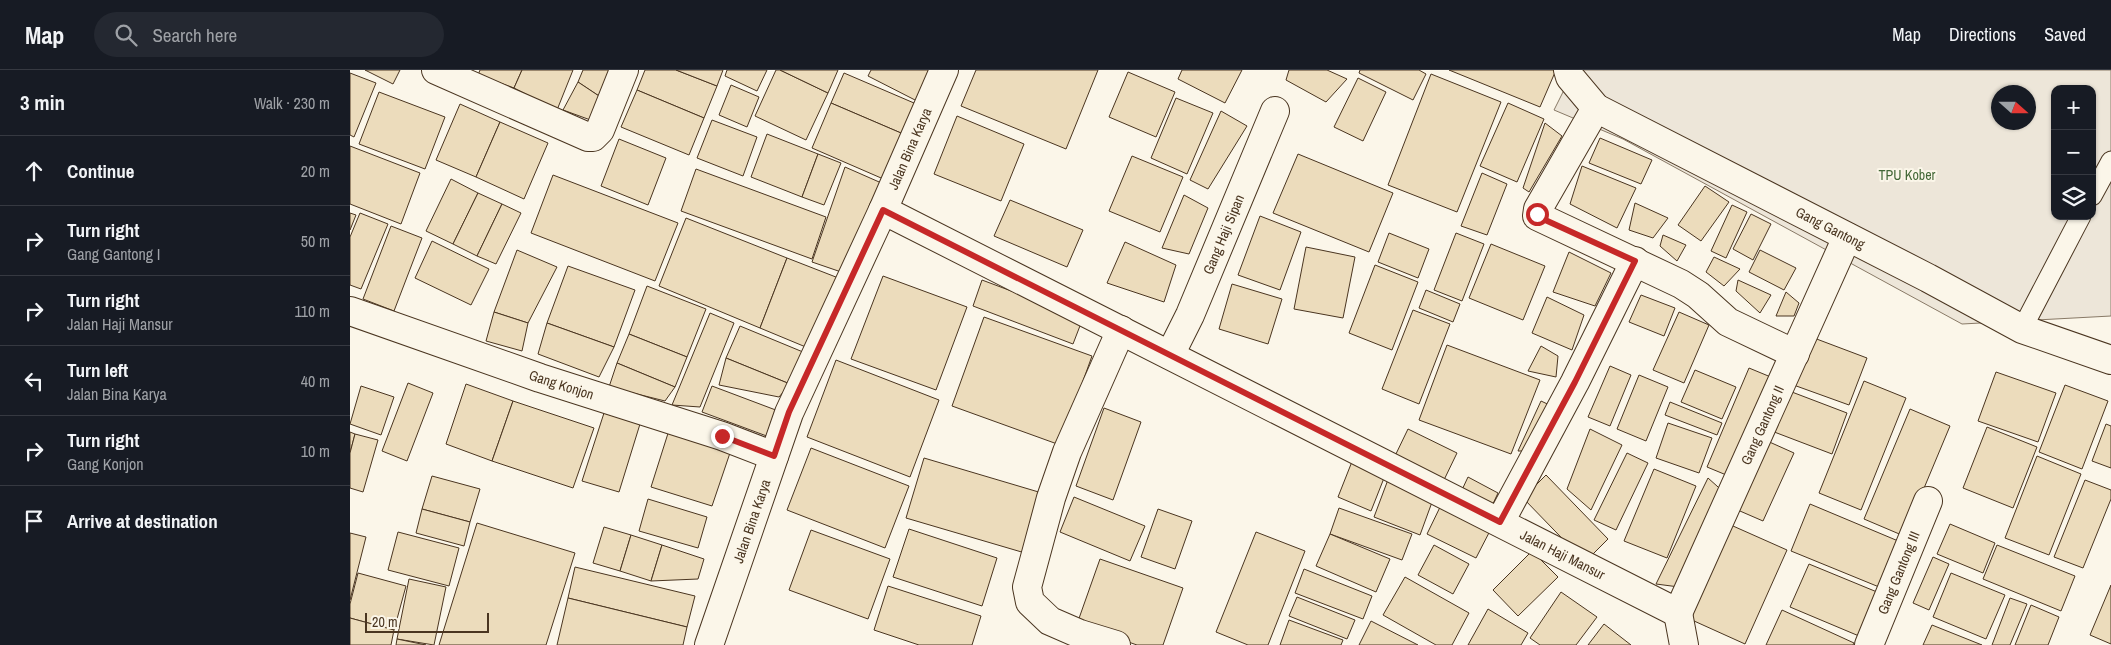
<!DOCTYPE html>
<meta charset="utf-8">
<style>
body{margin:0;font-family:"Archivo Narrow",sans-serif;background:#242831;color:#f1f3f6}
.controls{position:absolute;right:15px;top:15px;display:grid;overflow:hidden;border-radius:10px;box-shadow:0 1px 4px #0004}
.controls button{width:45px;height:45px;display:grid;place-items:center;padding:0;border:0;border-bottom:1px solid #363941;background:#171b24;color:#f1f3f6;font:25px sans-serif}
.compass{position:absolute;left:1641px;top:15px;width:45px;height:45px;border-radius:50%;background:#171b24;box-shadow:0 1px 4px #0004;rotate:111deg}
.scale{position:absolute;left:15px;bottom:12px;width:124px;box-sizing:border-box;padding-left:5px;border:2px solid #4a3520;border-top:0;font-size:14px;line-height:18px;white-space:nowrap;color:#4a3520;-webkit-text-stroke:4px #fbf6e9;paint-order:stroke}
.stop{position:absolute;width:15px;height:15px;margin:-11px;border:4px solid #c62828;border-radius:50%;background:#fff}
.stop.end{background:#c62828;border-color:#fff;box-shadow:0 1px 5px #0008}
.list{margin:0;padding:0;list-style:none}
h2{display:flex;justify-content:space-between;align-items:center;height:65px;margin:0;padding:0 20px;font-size:21px}
h2 small{font-size:16px;font-weight:400;color:#9ea1a6}
.list li{display:grid;grid-template-columns:32px 1fr auto;gap:15px;align-items:center;box-sizing:border-box;height:70px;padding:0 20px;border-top:1px solid #363941}
.list b{display:block;font-size:19px;white-space:nowrap}
.list p{margin:0;font-size:16px;white-space:nowrap;color:#9ea1a6}
.list em{font-size:16px;font-style:normal;color:#9ea1a6}
.icon{flex:none;width:28px;height:28px;fill:none;stroke:currentColor;stroke-width:2;stroke-linecap:round;stroke-linejoin:round}
.map{position:relative;flex:none;width:1761px;height:575px;overflow:hidden}
header{display:flex;align-items:center;gap:30px;box-sizing:border-box;height:70px;padding:0 25px;background:#171b24;border-bottom:1px solid #363941}
header strong{font-size:24px}
nav{display:flex;gap:28px;margin-inline-start:auto;font-size:18px}
.search{width:350px;height:45px;background:#242831;display:flex;align-items:center;gap:12px;box-sizing:border-box;padding:0 18px;border-radius:28px;color:#9ea1a6;font-size:19px}
main{display:flex}
aside{flex:1;background:#171b24}
.map>svg:first-child{display:block}
.green{fill:#ede6d9;stroke:#887966;fill-rule:evenodd}
.building{fill:#ecdcbc;stroke:#4a3520}
.lines{fill:none;stroke-linecap:round;stroke-linejoin:round}
.service-casing{stroke:#4a3520;stroke-width:21}
.minor-casing{stroke:#4a3520;stroke-width:30}
.service{stroke:#fbf6e9;stroke-width:19}
.minor{stroke:#fbf6e9;stroke-width:28}
.route{stroke:#c62828;stroke-width:6}
.labels{text-anchor:middle;dominant-baseline:central;stroke-width:4;stroke-linejoin:round;paint-order:stroke}
.street-label{font-size:14px;fill:#4a3520;stroke:#fbf6e9}
.park-label{font-size:14px;fill:#436837;stroke:#fbf6e9}
</style>
<header>
<strong>Map</strong>
<div class="search"><svg class="icon" aria-label="search" viewBox="0 0 24 24"><circle cx="10" cy="10" r="6"/><path d="M15 15l6 6"/></svg>Search here</div>
<nav><a>Map</a><a>Directions</a><a>Saved</a></nav>
</header>
<main>
<aside>
<h2>3 min<small>Walk · 230 m</small></h2>
<ul class="list">
<li><svg class="icon" aria-label="ahead" viewBox="0 0 24 24"><path d="M12 20V5M6 11l6-6 6 6"/></svg><div><b>Continue</b></div><em>20 m</em></li>
<li><svg class="icon" aria-label="right" viewBox="0 0 24 24"><path d="M7 20v-9h11M14 6l5 5-5 5"/></svg><div><b>Turn right</b><p>Gang Gantong I</p></div><em>50 m</em></li>
<li><svg class="icon" aria-label="right" viewBox="0 0 24 24"><path d="M7 20v-9h11M14 6l5 5-5 5"/></svg><div><b>Turn right</b><p>Jalan Haji Mansur</p></div><em>110 m</em></li>
<li><svg class="icon" aria-label="left" viewBox="0 0 24 24"><path d="M17 20v-9H6M10 6l-5 5 5 5"/></svg><div><b>Turn left</b><p>Jalan Bina Karya</p></div><em>40 m</em></li>
<li><svg class="icon" aria-label="right" viewBox="0 0 24 24"><path d="M7 20v-9h11M14 6l5 5-5 5"/></svg><div><b>Turn right</b><p>Gang Konjon</p></div><em>10 m</em></li>
<li><svg class="icon" aria-label="arrive" viewBox="0 0 24 24"><path d="M6 21V4h12l-3 4 3 4H6"/></svg><div><b>Arrive at destination</b></div></li>
</ul>
</aside>
<div class="map">
<svg width="1761" height="575" viewBox="0 0 1761 575">
<rect width="100%" height="100%" fill="#fbf6e9"/>
<path class="green" d="M1224,0h537v246l-149,8 -339,-185 -69,-29zM1705,19h37v127h-37zM1648,22h30v30h-30z"/>
<g class="building">
<path d="M15,0h35l-7,14z"/>
<path d="M130,0h42l-8,18 -36,-13z"/>
<path d="M172,0h51l-16,40 -43,-22z"/>
<path d="M233,0h29l-10,28 -24,-16z"/>
<path d="M295,0h31l41,16 -13,32 -67,-28z"/>
<path d="M326,0h47l-6,16z"/>
<path d="M377,0h40l-10,21 -32,-15z"/>
<path d="M426,0h4l48,23 -22,47 -51,-24z"/>
<path d="M430,0h58l-10,23z"/>
<path d="M521,0h62l-16,31 -49,-25z"/>
<path d="M626,0h122l-32,79 -105,-43z"/>
<path d="M832,0h60l-17,33 -47,-24z"/>
<path d="M939,0h38l20,9 -21,23 -40,-22z"/>
<path d="M1010,0h59l7,4 -13,26 -54,-27z"/>
<path d="M1099,0h107l-16,37z"/>
<path d="M778,2l47,20 -19,45 -47,-20z"/>
<path d="M0,3l26,10 -22,54 -4,-2z"/>
<path d="M494,3l77,33 -13,30 -77,-33z"/>
<path d="M1081,4l70,28 -44,110 -69,-27z"/>
<path d="M1008,8l28,14 -23,49 -29,-14z"/>
<path d="M228,12l24,16 -6,24 -33,-12z"/>
<path d="M381,15l28,12 -12,30 -28,-12z"/>
<path d="M287,20l67,28 -15,37 -68,-28z"/>
<path d="M29,22l66,25 -20,52 -66,-25z"/>
<path d="M826,28l37,15 -26,61 -36,-16z"/>
<path d="M481,33l77,33 -20,45 -76,-33z"/>
<path d="M1158,33l36,16 -27,63 -37,-16z"/>
<path d="M110,34l40,18 -24,55 -40,-17z"/>
<path d="M871,41l26,15 -39,63 -18,-9z"/>
<path d="M607,46l67,28 -23,57 -67,-27z"/>
<path d="M362,50l45,17 -14,39 -46,-18z"/>
<path d="M150,52l48,21 -24,56 -48,-22z"/>
<path d="M1195,53l17,13 -33,56 -6,-4z"/>
<path d="M417,64l51,20 -16,43 -51,-20z"/>
<path d="M1250,68l52,22 -11,24 -52,-21z"/>
<path d="M269,69l47,19 -18,47 -47,-19z"/>
<path d="M0,76l70,27 -19,51 -51,-20z"/>
<path d="M468,84l23,9 -17,42 -22,-8z"/>
<path d="M948,84l95,39 -24,59 -96,-39z"/>
<path d="M782,86l51,21 -23,55 -51,-21z"/>
<path d="M1232,96l54,22 -19,40 -47,-24z"/>
<path d="M495,97l41,18 -36,90 -38,-13z"/>
<path d="M346,99l130,48 -14,42 -131,-48z"/>
<path d="M1132,103l25,11 -20,51 -26,-9z"/>
<path d="M203,105l125,48 -23,58 -124,-48z"/>
<path d="M101,109l27,14 -25,51 -27,-13z"/>
<path d="M1355,116l24,16 -28,39 -23,-16z"/>
<path d="M128,123l24,11 -25,52 -24,-12z"/>
<path d="M834,125l24,13 -19,46 -27,-6z"/>
<path d="M660,130l73,30 -16,37 -73,-31z"/>
<path d="M1285,133l33,15 -15,20 -24,-8z"/>
<path d="M152,134l19,9 -25,51 -19,-8z"/>
<path d="M1382,135l15,7 -21,46 -15,-7z"/>
<path d="M0,143l6,2 -6,15z"/>
<path d="M10,143l28,11 -27,65 -11,-4v-48z"/>
<path d="M1401,144l20,10 -18,36 -20,-11z"/>
<path d="M910,146l41,16 -21,58 -42,-15z"/>
<path d="M336,148l101,40 -27,70 -101,-42z"/>
<path d="M41,156l31,12 -28,73 -31,-12z"/>
<path d="M1039,163l40,16 -11,29 -40,-16z"/>
<path d="M1106,163l28,11 -22,57 -28,-11z"/>
<path d="M1313,165l23,10 -9,16 -17,-15z"/>
<path d="M82,171l57,28 -18,36 -56,-27z"/>
<path d="M775,172l51,23 -12,37 -57,-19z"/>
<path d="M1141,174l54,22 -22,54 -54,-22z"/>
<path d="M956,177l49,10 -12,61 -49,-9z"/>
<path d="M167,180l40,17 -29,56 -34,-11z"/>
<path d="M1410,180l36,18 -12,22 -35,-18z"/>
<path d="M1219,182l42,21 -16,33 -42,-14z"/>
<path d="M1364,187l26,12 -16,17 -18,-14z"/>
<path d="M437,188l54,21 -28,71 -53,-22z"/>
<path d="M1025,195l43,17 -26,68 -43,-17z"/>
<path d="M218,196l67,24 -21,57 -67,-24z"/>
<path d="M533,206l84,31 -31,83 -85,-31z"/>
<path d="M632,210l101,38 -10,26 -100,-38z"/>
<path d="M1388,210l33,15 -11,18 -24,-22z"/>
<path d="M882,214l50,15 -14,45 -49,-15z"/>
<path d="M297,216l59,23 -19,48 -58,-23z"/>
<path d="M1076,220l34,14 -7,18 -34,-14z"/>
<path d="M1436,222l13,11 -5,13h-18z"/>
<path d="M1291,225l34,13 -11,28 -35,-14z"/>
<path d="M1197,227l37,18 -12,35 -40,-17z"/>
<path d="M1063,240l37,14 -31,80 -37,-15z"/>
<path d="M144,242l34,11 -6,28 -36,-10z"/>
<path d="M1329,242l30,13 -25,58 -31,-13z"/>
<path d="M360,243l24,10 -34,84 -28,-2z"/>
<path d="M634,247l108,39 -32,89 -108,-39z"/>
<path d="M197,253l67,24 -15,30 -61,-23z"/>
<path d="M390,256l63,26 -13,32 -64,-26z"/>
<path d="M279,264l58,23 -12,30 -58,-24z"/>
<path d="M1456,265l61,23 -18,47 -61,-22z"/>
<path d="M1097,275l93,35 -29,74 -92,-34z"/>
<path d="M1191,276l17,10 -2,21 -28,-6z"/>
<path d="M376,288l64,26 -11,13 -60,-12z"/>
<path d="M486,290l103,40 -29,77 -103,-40z"/>
<path d="M267,293l58,24 -10,14 -56,-14z"/>
<path d="M1260,296l21,9 -21,51 -22,-9z"/>
<path d="M1399,298l29,12 -42,99 -29,-12z"/>
<path d="M1345,300l41,17 -14,32 -41,-17z"/>
<path d="M1646,302l60,21 -18,49 -60,-21z"/>
<path d="M1289,305l29,12 -22,54 -29,-12z"/>
<path d="M1514,311l42,17 -45,112 -42,-17z"/>
<path d="M58,313l25,10 -26,68 -25,-10z"/>
<path d="M116,314l47,17 -21,60 -46,-17z"/>
<path d="M1715,315l43,16 -26,68 -43,-17z"/>
<path d="M11,316l33,11 -13,38 -31,-11z"/>
<path d="M362,316l69,26 -9,26 -70,-26z"/>
<path d="M1434,319l63,24 -15,41 -63,-24z"/>
<path d="M163,331l81,27 -21,60 -81,-27z"/>
<path d="M1191,331l15,7 -28,43h-10z"/>
<path d="M1320,332l52,21 -5,12 -52,-20z"/>
<path d="M754,338l37,14 -28,78 -37,-14z"/>
<path d="M1560,339l40,17 -46,110 -40,-17z"/>
<path d="M254,343l36,11 -21,68 -37,-11z"/>
<path d="M1318,353l44,15 -13,35 -43,-15z"/>
<path d="M1756,354l5,2v42l-19,-7z"/>
<path d="M320,357l62,20 -20,59 -61,-19z"/>
<path d="M1637,357l50,20 -24,61 -50,-20z"/>
<path d="M1058,359l49,24 -14,29 -49,-24z"/>
<path d="M1240,359l32,16 -31,65 -24,-21z"/>
<path d="M0,362l5,2 -5,19z"/>
<path d="M5,364l23,6 -15,52 -13,-4v-35z"/>
<path d="M1415,370l29,13 -31,68 -30,-13z"/>
<path d="M461,378l98,38 -24,62 -98,-38z"/>
<path d="M1277,383l21,10 -32,67 -22,-10z"/>
<path d="M1687,386l44,18 -32,81 -44,-17z"/>
<path d="M574,388l118,35 -17,60 -119,-35z"/>
<path d="M1003,389l33,14 -15,38 -33,-14z"/>
<path d="M1304,399l42,17 -29,72 -43,-17z"/>
<path d="M1196,405l62,64 -23,23 -62,-64z"/>
<path d="M82,406l48,13 -10,33 -48,-13z"/>
<path d="M1039,407l46,17 -15,41 -46,-18z"/>
<path d="M1118,407l30,16 -7,15 -30,-16z"/>
<path d="M1358,408l19,17 -48,92 -23,-3z"/>
<path d="M1735,410l26,10v9l-28,69 -29,-11z"/>
<path d="M724,427l71,29 -15,35 -70,-29z"/>
<path d="M298,429l59,18 -9,31 -59,-17z"/>
<path d="M1093,431l50,24 -17,33 -49,-24z"/>
<path d="M1460,434l93,39 -19,46 -93,-38z"/>
<path d="M989,438l73,26 -10,26 -72,-26z"/>
<path d="M72,439l48,13 -6,24 -48,-13z"/>
<path d="M808,439l34,12 -17,48 -34,-12z"/>
<path d="M1374,452l63,28 -42,94 -62,-28z"/>
<path d="M127,453l98,30 -29,92h-107z"/>
<path d="M1600,454l45,19 -12,30 -46,-19z"/>
<path d="M254,457l27,8 -11,36 -27,-8z"/>
<path d="M559,459l88,29 -15,48 -89,-29z"/>
<path d="M461,460l79,29 -22,60 -79,-29z"/>
<path d="M48,462l61,16 -10,38 -61,-16z"/>
<path d="M906,462l49,19 -37,94h-20l-32,-13z"/>
<path d="M0,463l16,4 -16,63z"/>
<path d="M980,464l60,25 -14,33 -60,-26z"/>
<path d="M281,465l31,10 -11,36 -31,-10z"/>
<path d="M312,475l42,14 -6,20 -47,2z"/>
<path d="M1084,475l35,19 -16,30 -35,-19z"/>
<path d="M1647,475l78,31 -14,35 -78,-32z"/>
<path d="M1182,481l26,26 -40,39 -25,-26z"/>
<path d="M1583,487l16,7 -20,46 -16,-7z"/>
<path d="M750,489l83,29 -20,57h-26l-60,-21z"/>
<path d="M1459,494l68,28 -18,44 -69,-29z"/>
<path d="M225,497l120,29 -8,31 -119,-29z"/>
<path d="M954,499l68,27 -9,23 -68,-26z"/>
<path d="M8,503l48,13 -12,44 -44,-12v-14z"/>
<path d="M1601,503l54,22 -19,44 -53,-22z"/>
<path d="M1055,507l64,36 -17,32h-16l-53,-30z"/>
<path d="M59,509l37,8 -12,58 -37,-6z"/>
<path d="M1761,515v59l-21,-9z"/>
<path d="M538,516l93,30 -9,29h-53l-45,-15z"/>
<path d="M1211,522l36,25 -21,28h-36l-10,-7z"/>
<path d="M947,527l58,23 -8,19 -58,-23z"/>
<path d="M218,528l119,29 -4,18h-126z"/>
<path d="M1660,528l17,6 -17,41h-18z"/>
<path d="M1681,535l28,12 -11,28h-33z"/>
<path d="M1138,539l40,24 -7,12h-53z"/>
<path d="M1432,540l72,33 -1,2h-87z"/>
<path d="M0,548l44,12 -3,15h-41z"/>
<path d="M939,550l54,20 -2,5h-61z"/>
<path d="M1021,551l47,24h-59z"/>
<path d="M1254,554l27,21h-43z"/>
<path d="M1582,555l50,20h-59z"/>
<path d="M47,569l29,6h-30z"/>
</g>
<g class="lines">
<g class="service-casing">
<g id="service">
<path d="M1742,126l19,-35"/>
<path d="M1672,259l59,-113"/>
</g>
</g>
<g class="minor-casing">
<g id="minor">
<path d="M86,0l152,67h5l7,-7 24,-60"/>
<path id="s1" d="M1218,0l2,7 26,31 332,170 94,51 89,31"/>
<path d="M1246,38l-58,101 -1,7 144,68 17,11 30,27 67,32"/>
<path id="s2" d="M533,140l795,403"/>
<path id="s3" d="M0,241l190,67 182,58 52,20"/>
<path id="s4" d="M820,285l20,-40 85,-204"/>
<path d="M1150,452l75,-140 60,-121"/>
<path id="s5" d="M1328,543l169,-376"/>
<path d="M1328,543l6,32"/>
<path id="s6" d="M359,575l80,-232 94,-203 61,-140"/>
<path d="M766,575l-36,-11 -30,-13 -20,-19 -3,-15 24,-89 16,-46 54,-122"/>
<path id="s7" d="M1519,575l59,-144"/>
</g>
</g>
<use href="#service" class="service"/>
<use href="#minor" class="minor"/>
</g>
<g class="lines">
<path class="route" d="M372,366l52,20 15,-44 94,-202 617,312 75,-140 60,-121 -92,-42 -6,-5"/>
</g>
<g class="labels">
<g class="street-label">
<text stroke="none"><textPath href="#s6" startOffset="536">Jalan Bina Karya</textPath></text>
<text stroke="none"><textPath href="#s1" startOffset="311">Gang Gantong</textPath></text>
<text stroke="none"><textPath href="#s4" startOffset="132">Gang Haji Sipan</textPath></text>
<text stroke="none"><textPath href="#s3" startOffset="224">Gang Konjon</textPath></text>
<text stroke="none"><textPath href="#s5" startOffset="206">Gang Gantong II</textPath></text>
<text stroke="none"><textPath href="#s6" startOffset="131">Jalan Bina Karya</textPath></text>
<text stroke="none"><textPath href="#s2" startOffset="762">Jalan Haji Mansur</textPath></text>
<text stroke="none"><textPath href="#s7" startOffset="78">Gang Gantong III</textPath></text>
</g>
<g class="park-label">
<text x="1557" y="105">TPU Kober</text>
</g>
</g>
</svg>
<div class="controls">
<button>+</button>
<button>−</button>
<button><svg class="icon" aria-label="layers" viewBox="0 0 24 24"><path d="M12 4l9 5-9 5-9-5zM3 14l9 5 9-5"/></svg></button>
</div>
<svg class="compass" viewBox="-18 -18 36 36"><path d="M0-13l5 13h-10z" fill="#e53935"/><path d="M0 13l5-13h-10z" fill="#9ea1a6"/></svg>
<div class="scale">20 m</div>
<div class="stop" style="left:1187px;top:144px"></div>
<div class="stop end" style="left:372px;top:366px"></div>
</div>
</main>
